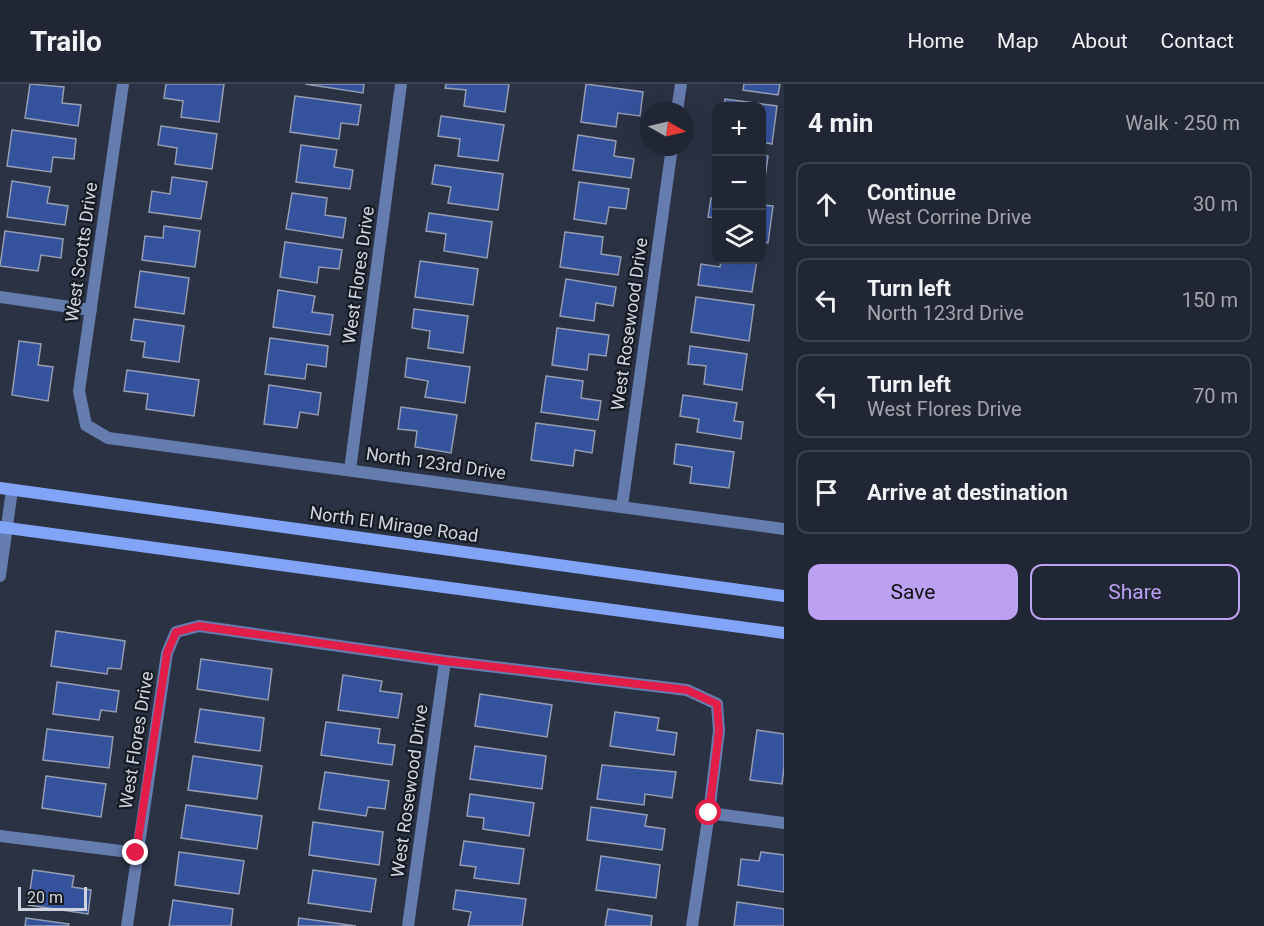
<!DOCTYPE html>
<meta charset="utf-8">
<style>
body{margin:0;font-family:Roboto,sans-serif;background:#2d323f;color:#f1f3f6}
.controls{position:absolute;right:18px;top:18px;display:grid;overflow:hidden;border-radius:12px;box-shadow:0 6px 24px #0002}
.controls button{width:54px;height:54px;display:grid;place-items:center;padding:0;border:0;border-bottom:2px solid #3d434e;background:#202633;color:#f1f3f6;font:30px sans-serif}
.compass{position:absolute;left:640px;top:18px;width:54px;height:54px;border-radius:50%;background:#202633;box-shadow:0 6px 24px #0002;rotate:98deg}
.scale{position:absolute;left:18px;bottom:15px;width:69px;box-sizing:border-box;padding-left:6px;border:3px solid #cfd5e0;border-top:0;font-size:16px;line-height:21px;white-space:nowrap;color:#cfd5e0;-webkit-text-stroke:4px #161a22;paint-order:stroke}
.stop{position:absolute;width:18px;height:18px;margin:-14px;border:4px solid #e11d48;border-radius:50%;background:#fff}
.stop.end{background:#e11d48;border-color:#fff;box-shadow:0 2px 6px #0008}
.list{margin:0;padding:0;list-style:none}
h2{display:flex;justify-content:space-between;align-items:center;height:78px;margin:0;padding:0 24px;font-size:26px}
h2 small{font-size:20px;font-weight:400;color:#a2a5ac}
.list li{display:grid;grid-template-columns:39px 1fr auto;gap:18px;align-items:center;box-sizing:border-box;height:84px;margin:0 12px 12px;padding:0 12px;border:2px solid #3d434e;border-radius:12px}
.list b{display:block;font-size:22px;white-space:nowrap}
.list p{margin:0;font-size:20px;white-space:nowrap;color:#a2a5ac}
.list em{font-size:20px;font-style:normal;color:#a2a5ac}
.actions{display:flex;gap:12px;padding:18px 24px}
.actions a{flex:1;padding:14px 0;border:2px solid #bca0f2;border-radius:12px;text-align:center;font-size:21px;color:#bca0f2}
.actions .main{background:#bca0f2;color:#111}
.icon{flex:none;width:33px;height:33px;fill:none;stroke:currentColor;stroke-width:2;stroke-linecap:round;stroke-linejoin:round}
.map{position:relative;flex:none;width:784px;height:842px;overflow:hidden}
header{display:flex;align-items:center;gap:36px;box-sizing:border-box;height:84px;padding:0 30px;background:#202633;border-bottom:2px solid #3d434e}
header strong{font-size:28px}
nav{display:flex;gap:33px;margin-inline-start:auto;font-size:21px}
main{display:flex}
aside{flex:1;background:#202633}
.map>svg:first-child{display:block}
.building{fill:#35529d;stroke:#949db3;stroke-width:1.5}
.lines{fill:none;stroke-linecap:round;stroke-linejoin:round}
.minor{stroke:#657caf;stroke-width:12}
.tertiary{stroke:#657caf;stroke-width:12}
.secondary{stroke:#81a4f7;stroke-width:12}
.route{stroke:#e11d48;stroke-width:8}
.labels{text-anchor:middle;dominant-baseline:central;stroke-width:4.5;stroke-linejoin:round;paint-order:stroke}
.street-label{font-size:18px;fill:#cfd5e0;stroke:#161a22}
</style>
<header>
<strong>Trailo</strong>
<nav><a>Home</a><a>Map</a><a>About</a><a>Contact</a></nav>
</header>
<main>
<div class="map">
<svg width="784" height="842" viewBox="0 0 784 842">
<rect width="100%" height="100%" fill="#2a3244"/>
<g class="building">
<path d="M30,0l34,3 -2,16 19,2 -3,21 -53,-8z"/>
<path d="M166,0h58l-5,38 -38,-5 2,-16 -19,-3z"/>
<path d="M305,0h59l-1,9z"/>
<path d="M446,0h63l-4,28 -41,-6 2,-16 -21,-2z"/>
<path d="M586,0l57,8 -3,24 -22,-3 -2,14 -35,-5z"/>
<path d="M744,0h36l-2,11 -35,-5z"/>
<path d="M295,12l66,9 -3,20 -17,-2 -2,16 -49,-7z"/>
<path d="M725,15l52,7 -5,38 -10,-2v-36h-38z"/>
<path d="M441,32l63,9 -6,36 -40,-5 2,-17 -22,-3z"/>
<path d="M161,42l56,8 -5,35 -37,-5 2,-16 -19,-3z"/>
<path d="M12,46l64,9 -2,20 -21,-2 -2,15 -44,-6z"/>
<path d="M578,51l38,6 -2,15 20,3 -3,19 -58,-8z"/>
<path d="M301,61l36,5 -3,17 19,3 -3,19 -54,-7z"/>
<path d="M762,71l6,1 -5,36h-1z"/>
<path d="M435,81l68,9 -5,36 -50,-7 3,-16 -19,-3z"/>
<path d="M172,93l35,5 -6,37 -52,-7 3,-21 18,3z"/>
<path d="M12,97l38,6 -3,16 21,3 -3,19 -58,-8z"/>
<path d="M579,98l50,7 -3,20 -17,-2 -3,17 -32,-5z"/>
<path d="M292,109l35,5 -2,17 21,3 -3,20 -57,-9z"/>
<path d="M711,114h5v20l-8,-1z"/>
<path d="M762,121l11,1 -5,37 -6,-1z"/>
<path d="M429,129l63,9 -5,36 -43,-7 2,-17 -20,-3z"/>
<path d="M164,142l36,5 -5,36 -53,-7 3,-24 18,2z"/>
<path d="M5,147l58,8 -2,19 -20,-3 -3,16 -38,-5z"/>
<path d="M565,148l38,5 -2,17 20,3 -3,18 -58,-8z"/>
<path d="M285,158l57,8 -3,19 -20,-2 -2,16 -37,-6z"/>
<path d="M721,176h36l-5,32 -54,-7 3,-21 19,3z"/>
<path d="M420,177l58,8 -5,36 -58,-8z"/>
<path d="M140,187l49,7 -5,36 -49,-7z"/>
<path d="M566,195l50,8 -3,19 -17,-3 -2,18 -34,-5z"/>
<path d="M278,206l37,6 -3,16 21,3 -3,20 -57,-8z"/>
<path d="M696,213l58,8 -5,36 -58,-9z"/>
<path d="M414,225l54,7 -5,37 -35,-5 2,-17 -18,-3z"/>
<path d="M134,235l50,7 -5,36 -36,-5 2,-15 -14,-2z"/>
<path d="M557,244l52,7 -3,21 -17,-2 -2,16 -35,-5z"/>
<path d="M270,254l58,8 -2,21 -19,-3 -2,15 -40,-5z"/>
<path d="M19,257l22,3 -3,21 15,2 -5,34 -36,-6z"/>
<path d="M690,262l57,8 -5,36 -38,-6 2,-18 -18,-2z"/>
<path d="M407,274l63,9 -5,36 -40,-6 3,-16 -23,-4z"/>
<path d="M127,286l72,10 -5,36 -48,-7 2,-15 -24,-3z"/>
<path d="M546,292l37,5 -2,17 20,3 -3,19 -57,-8z"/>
<path d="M269,301l52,8 -3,22 -18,-3 -3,16 -33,-4z"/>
<path d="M683,311l54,8 -3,18 9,1 -2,17 -44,-7 2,-13 -19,-3z"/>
<path d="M401,323l56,8 -6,38 -36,-6 2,-16 -19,-2z"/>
<path d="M536,339l59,8 -3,22 -17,-3 -2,16 -42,-6z"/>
<path d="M676,360l58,8 -5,36 -39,-5 2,-16 -18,-3z"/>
<path d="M56,547l69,10 -4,28 -13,-1 -1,6 -56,-8z"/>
<path d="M201,575l71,10 -4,31 -71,-11z"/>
<path d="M343,591l39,6 -2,10 22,3 -4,24 -60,-8z"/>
<path d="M57,598l62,9 -3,21 -15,-2 -2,10 -46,-6z"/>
<path d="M480,610l72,11 -5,32 -72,-11z"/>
<path d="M200,625l64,9 -4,33 -65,-9z"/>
<path d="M615,628l44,6 -2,12 20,3 -3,22 -64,-9z"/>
<path d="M326,638l54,7 -2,14 17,2 -3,20 -71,-10z"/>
<path d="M47,645l66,8 -4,31 -66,-8z"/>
<path d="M757,646l27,4v33l-2,17 -32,-4z"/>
<path d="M475,662l71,10 -4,33 -72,-10z"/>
<path d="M193,672l69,10 -5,33 -69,-9z"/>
<path d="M602,681l74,7 -4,26 -27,-4 -1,11 -47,-6z"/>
<path d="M325,688l64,9 -4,28 -17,-2 -2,9 -47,-7z"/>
<path d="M46,692l60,8 -5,33 -59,-9z"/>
<path d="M470,710l64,9 -5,33 -46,-7 1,-11 -17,-2z"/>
<path d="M186,721l76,11 -5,33 -76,-11z"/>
<path d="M591,723l56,8 -2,11 20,3 -3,21 -75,-10z"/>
<path d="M313,738l70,10 -4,33 -70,-10z"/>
<path d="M464,757l60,8 -5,35 -45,-6 2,-11 -16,-2z"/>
<path d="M179,768l65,9 -5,33 -64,-9z"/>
<path d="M761,768l23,3v37l-46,-7 3,-26 18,2z"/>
<path d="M601,772l59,9 -4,33 -60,-8z"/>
<path d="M33,786l41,6 -2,11 19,3 -3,24 -60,-9z"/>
<path d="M313,786l63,9 -5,33 -63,-9z"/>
<path d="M456,806l70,9 -4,27h-54l3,-14 -18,-3z"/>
<path d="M173,816l60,9 -2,17h-62z"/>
<path d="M737,818l47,7v17h-50z"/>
<path d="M608,825l44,7 -1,10h-46z"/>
<path d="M26,834l43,6 -1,2h-43z"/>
<path d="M299,834l57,8h-58z"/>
</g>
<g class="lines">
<g class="minor">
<path d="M123,0l-44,307 7,34 22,13 676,91"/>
<path d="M677,27l4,-27"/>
<path d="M0,213l91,13"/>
<path d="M350,386l51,-386"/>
<path d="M622,422l50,-359"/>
<path d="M709,729l75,10"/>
<path d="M0,752l137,17"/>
<path d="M127,842l40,-273 9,-21 23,-6 246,35 242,29 30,14 2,27 -10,82 -17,113"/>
<path d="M408,842l37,-265"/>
</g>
<path class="tertiary" d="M0,492l12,-86"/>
<g class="secondary">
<path d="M0,404l784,108"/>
<path d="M0,443l784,106"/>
</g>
</g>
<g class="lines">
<path class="route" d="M136,769l31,-200 9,-21 23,-6 246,35 242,29 30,14 2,27 -10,82"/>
</g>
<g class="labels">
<g class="street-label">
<text transform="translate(81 168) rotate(-82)">West Scotts Drive</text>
<text transform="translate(358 191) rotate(-82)">West Flores Drive</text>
<text transform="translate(629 240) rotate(-82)">West Rosewood Drive</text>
<text transform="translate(436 379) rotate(8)">North 123rd Drive</text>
<text transform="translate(394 440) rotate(8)">North El Mirage Road</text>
<text transform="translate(136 656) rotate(-81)">West Flores Drive</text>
<text transform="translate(409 707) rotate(-82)">West Rosewood Drive</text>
</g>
</g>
</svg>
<div class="controls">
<button>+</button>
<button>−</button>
<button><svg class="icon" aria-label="layers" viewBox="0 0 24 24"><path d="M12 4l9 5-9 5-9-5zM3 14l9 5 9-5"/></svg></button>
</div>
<svg class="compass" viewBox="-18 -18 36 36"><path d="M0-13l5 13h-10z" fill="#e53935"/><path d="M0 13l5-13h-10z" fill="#a2a5ac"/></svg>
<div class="scale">20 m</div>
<div class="stop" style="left:709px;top:729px"></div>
<div class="stop end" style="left:136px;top:769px"></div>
</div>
<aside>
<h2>4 min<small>Walk · 250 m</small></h2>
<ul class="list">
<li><svg class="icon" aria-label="ahead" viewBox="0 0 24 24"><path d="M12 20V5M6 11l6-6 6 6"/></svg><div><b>Continue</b><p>West Corrine Drive</p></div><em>30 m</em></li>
<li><svg class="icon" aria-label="left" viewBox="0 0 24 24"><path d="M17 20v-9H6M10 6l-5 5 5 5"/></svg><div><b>Turn left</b><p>North 123rd Drive</p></div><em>150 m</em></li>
<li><svg class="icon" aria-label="left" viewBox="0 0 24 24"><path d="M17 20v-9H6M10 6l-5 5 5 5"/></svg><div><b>Turn left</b><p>West Flores Drive</p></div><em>70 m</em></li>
<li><svg class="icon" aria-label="arrive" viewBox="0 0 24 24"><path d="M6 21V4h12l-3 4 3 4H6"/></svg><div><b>Arrive at destination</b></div></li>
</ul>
<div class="actions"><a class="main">Save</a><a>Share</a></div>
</aside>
</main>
